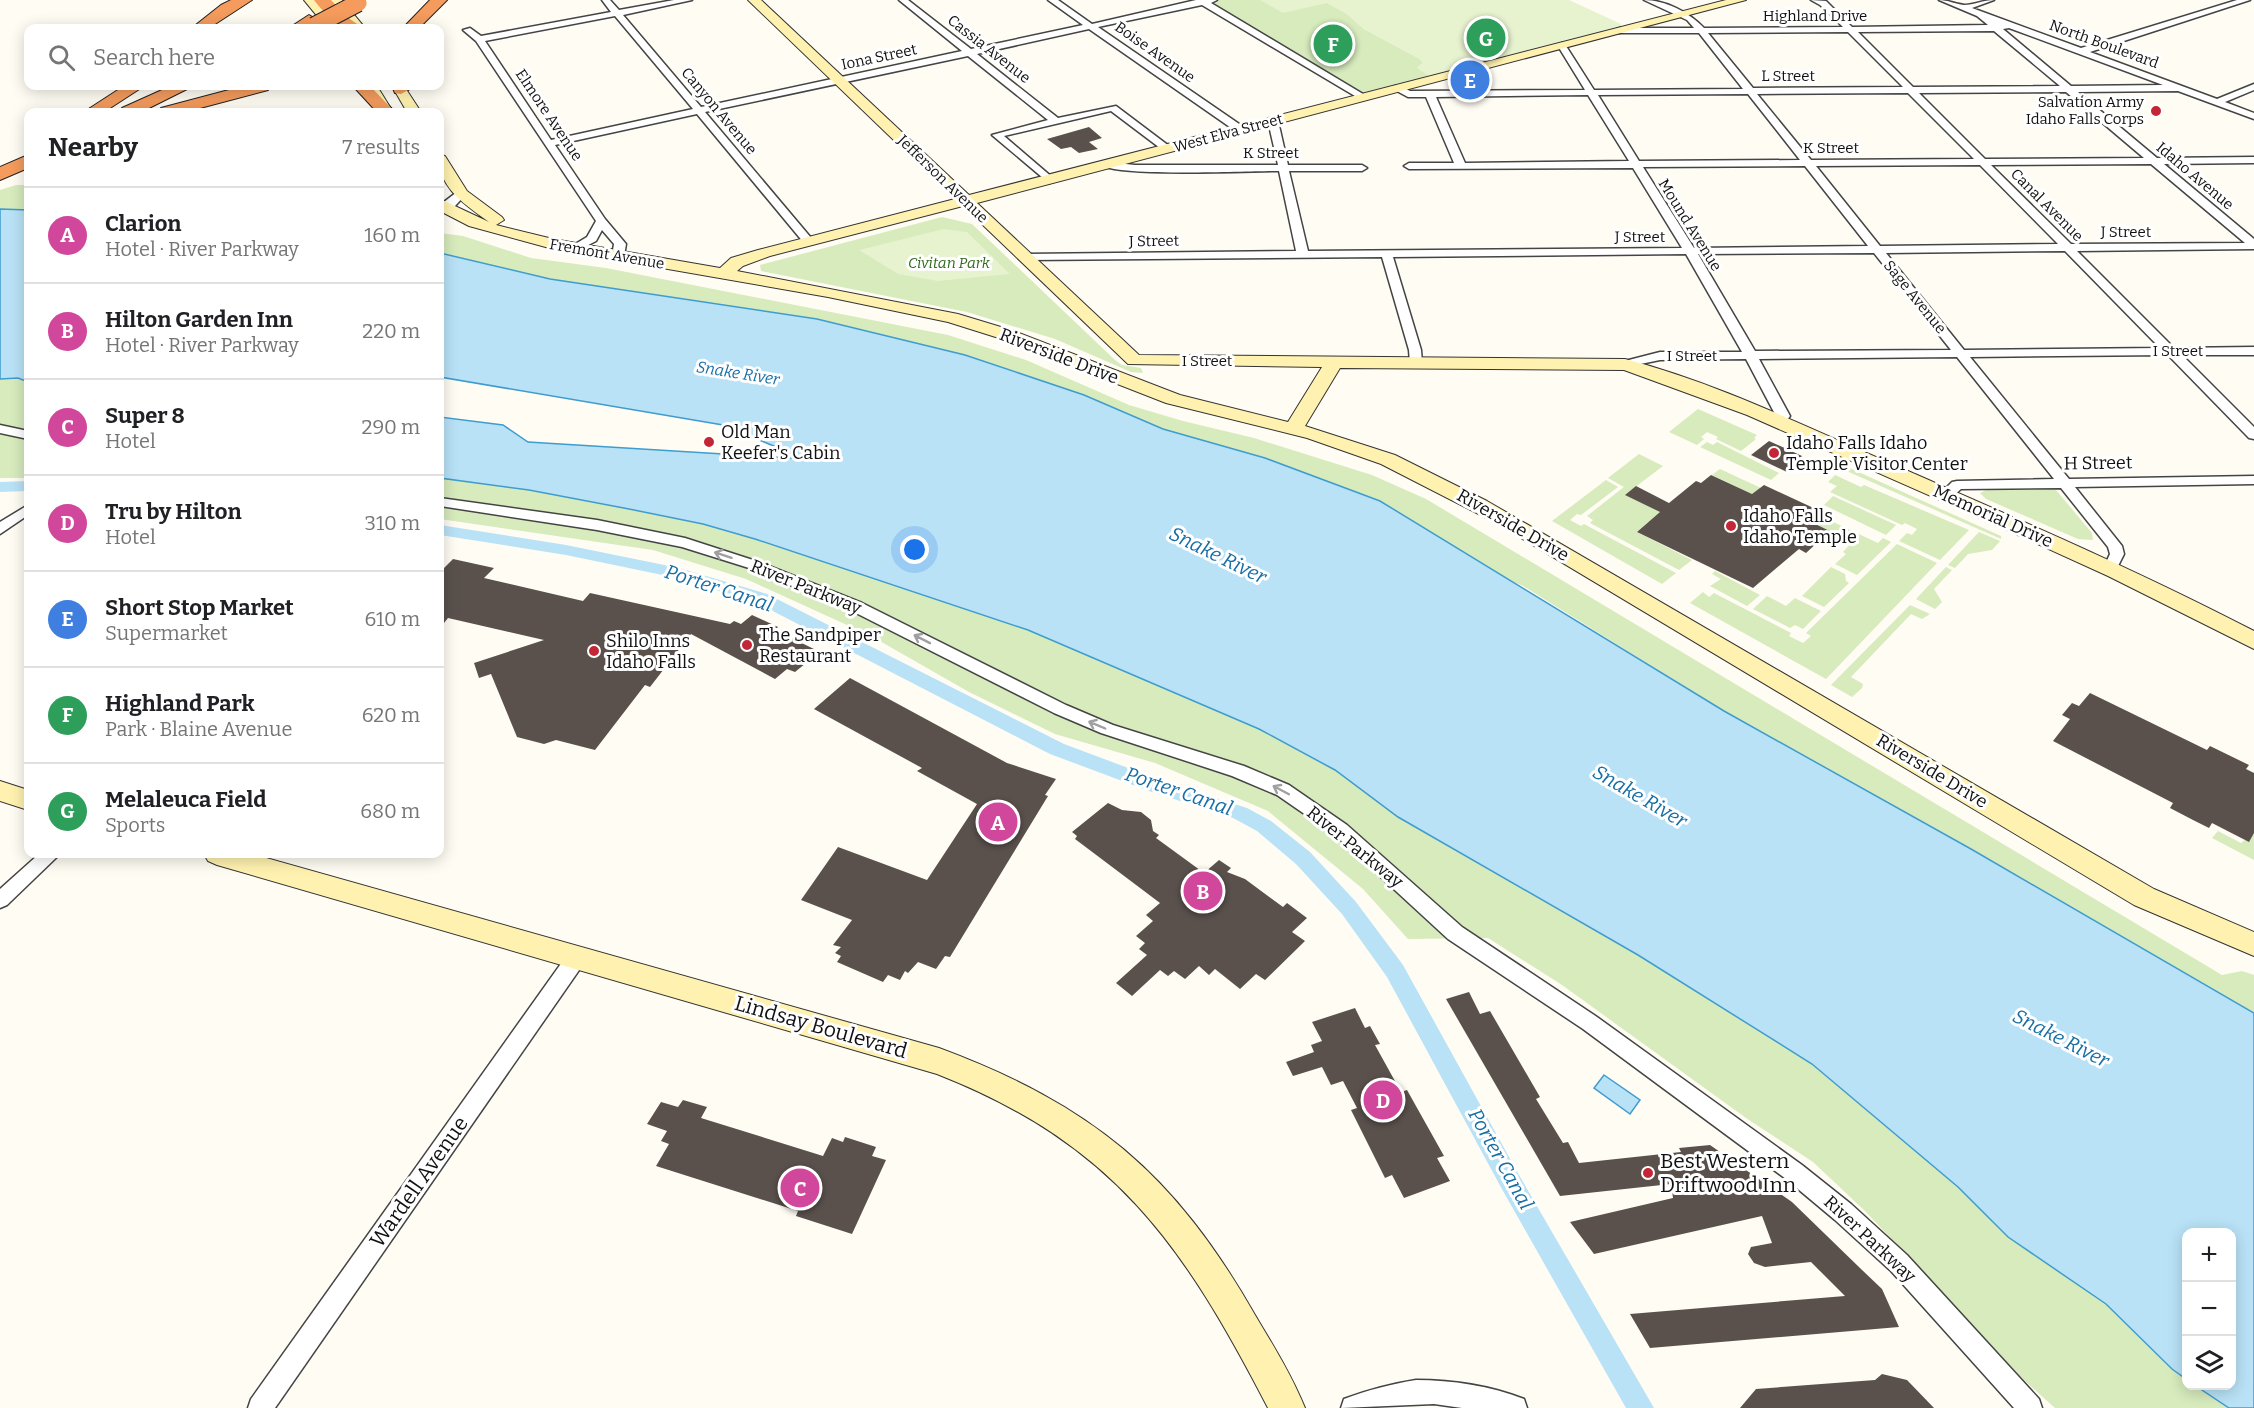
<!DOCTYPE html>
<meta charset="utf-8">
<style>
body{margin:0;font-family:Bitter,serif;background:#f2f2f2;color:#202124}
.controls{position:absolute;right:18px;bottom:18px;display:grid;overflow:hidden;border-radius:12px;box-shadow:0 3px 15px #0003}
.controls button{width:54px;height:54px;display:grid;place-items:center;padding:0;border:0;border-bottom:2px solid #e0e0e0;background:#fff;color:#202124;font:30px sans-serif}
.you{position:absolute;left:915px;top:550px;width:21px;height:21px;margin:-15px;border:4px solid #fff;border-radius:50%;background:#1a73e8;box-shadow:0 0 0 9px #1a73e833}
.badge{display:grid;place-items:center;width:39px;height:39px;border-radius:50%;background:#c32635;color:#fff;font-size:20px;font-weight:700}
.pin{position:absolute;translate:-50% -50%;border:3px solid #fff;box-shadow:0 2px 6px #0006}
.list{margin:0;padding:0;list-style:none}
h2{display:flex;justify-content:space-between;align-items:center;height:78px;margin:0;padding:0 24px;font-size:26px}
h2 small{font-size:20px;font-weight:400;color:#757577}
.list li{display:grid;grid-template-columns:39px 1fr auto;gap:18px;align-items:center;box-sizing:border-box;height:96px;padding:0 24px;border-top:2px solid #e0e0e0}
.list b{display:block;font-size:22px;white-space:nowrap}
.list p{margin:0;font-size:20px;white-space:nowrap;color:#757577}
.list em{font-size:20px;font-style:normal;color:#757577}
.icon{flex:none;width:33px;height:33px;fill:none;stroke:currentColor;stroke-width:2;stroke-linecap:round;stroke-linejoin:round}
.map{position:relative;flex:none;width:2254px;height:1408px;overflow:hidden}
.search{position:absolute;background:#fff;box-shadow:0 3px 15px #0003;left:24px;top:24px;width:420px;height:66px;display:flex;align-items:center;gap:15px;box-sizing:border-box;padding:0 21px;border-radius:12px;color:#757577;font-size:22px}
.panel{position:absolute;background:#fff;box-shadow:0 3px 15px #0003;left:24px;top:108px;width:420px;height:750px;border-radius:12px}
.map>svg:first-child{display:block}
.green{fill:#d7ebbd}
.pitch{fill:#e7f2cf}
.water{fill:#b9e2f7;stroke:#3f9cce;stroke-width:1.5}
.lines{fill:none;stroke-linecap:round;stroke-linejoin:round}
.canal{fill:#b9e2f7;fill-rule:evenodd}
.building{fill:#5a514d}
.street-casing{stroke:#444;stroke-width:3}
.secondary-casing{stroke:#333;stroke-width:2}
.highway-casing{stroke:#222;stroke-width:2}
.street{fill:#fff;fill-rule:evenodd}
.secondary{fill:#fff2b0;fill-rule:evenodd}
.highway{fill:#f49b5d;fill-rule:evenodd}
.highway-bridge-casing{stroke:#222;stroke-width:19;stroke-linecap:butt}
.highway-bridge{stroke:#f49b5d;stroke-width:17}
.oneway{stroke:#a0a0a0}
.poi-dot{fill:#c32635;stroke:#fff;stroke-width:2}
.labels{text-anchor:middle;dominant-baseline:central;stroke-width:6;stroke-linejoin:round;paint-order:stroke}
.far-street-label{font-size:15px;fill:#111;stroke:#fff}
.far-poi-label{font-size:15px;fill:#111;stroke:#fff;text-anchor:end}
.far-park-label{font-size:15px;font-style:italic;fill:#326a1f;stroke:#fff}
.far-water-label{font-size:16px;font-style:italic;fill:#176ea5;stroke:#fff}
.street-label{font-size:18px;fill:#111;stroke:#fff}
.poi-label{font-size:18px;fill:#111;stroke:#fff;text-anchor:start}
.water-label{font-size:20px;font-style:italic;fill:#176ea5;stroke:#fff}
.near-street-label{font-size:21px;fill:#111;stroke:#fff}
.near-poi-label{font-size:21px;fill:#111;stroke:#fff;text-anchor:start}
</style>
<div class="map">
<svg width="2254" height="1408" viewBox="0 0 2254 1408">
<rect width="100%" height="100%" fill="#fffcf4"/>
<g class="green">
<path d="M1213,0h109l25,14 17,15 56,30 3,4 -5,4 15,12 -70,18 -159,-95z"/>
<path d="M16,185h12v25l-28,-1v-19z"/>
<path d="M942,217l30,7 143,136 7,5 19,3 2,5 -12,-1 -76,-33 -88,-27 -206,-41 -1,-6z"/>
<path d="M440,233l23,3 68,22 75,10 342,67 78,25 103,45 54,16 71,17 118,37 54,24 796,476 20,-4 12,4v38l-283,-164 -247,-138 -201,-125 -439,-191 -534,-116 -110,-26z"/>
<path d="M18,378l10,4v96h-28v-99z"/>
<path d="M1698,409l59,26 -3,3 2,1 -15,12 -25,-12 2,-2 -11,-5 -6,5 3,2 -7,6 -28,-13z"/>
<path d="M1707,442l6,3 4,-3 62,31 -8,7 -71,-33z"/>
<path d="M1639,454l24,12 -37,28 34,18 -23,20 55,28 -13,10 -89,-47 3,-3 -6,-4 37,-29 -16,-9z"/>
<path d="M1845,466l156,70v3l-159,-70z"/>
<path d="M1720,469l41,19 -7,7 -42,-20z"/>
<path d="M1835,475l26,12 3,-2 105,45 -29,30 -41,-19 8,-8 5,2 5,-6 -12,-6 -3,2 -72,-33 7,-6 -9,-4z"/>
<path d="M440,478l89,12 100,19 74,15 52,15 273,91 231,99 76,41 63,47 240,138 174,109 146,123 50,50 98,67 65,65 15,10v7h10l33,22h-174l-31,-28 -159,-169 -52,-49 -67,-44 -184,-133 -74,-47 -80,1 -45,-50 -95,-78 -113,-48 -100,-29 -86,-42 -98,-56 -125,-57 -93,-29 -213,-31z"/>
<path d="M1606,480l12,7 -37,28 -4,-1 -7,6 11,6 3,-2 92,49 -14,11 -110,-63z"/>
<path d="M1986,490h70l36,43 1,7 -15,-1 -92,-40 -6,-6z"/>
<path d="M1833,496l63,29 -10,10 -62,-30z"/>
<path d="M1816,514l62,29 5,-5 8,4 -34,33 -22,-11 11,-10 -3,-2 9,-10 -45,-22z"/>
<path d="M1979,532l21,9 -8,9 -24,4 -13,14 -7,-3z"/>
<path d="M1897,544l40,19 -111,116 -136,-76 13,-11 6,5 5,-4 77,40 -2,3 14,7 8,-7 -5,-3z"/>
<path d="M1831,567l14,7 1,7 3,2 -25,24 -22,-11z"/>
<path d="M1946,567l6,3 -18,19 8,13 -7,7 -19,-10z"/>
<path d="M1715,571l45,24 -13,11 -37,-20 11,-7 -9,-5z"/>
<path d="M1767,596l19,10 9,-8 26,13 -18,18 -8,-4 -5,3 -37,-19z"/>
<path d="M1910,605l20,9 -8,5 -11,-5 -60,63 12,7 -1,4 -10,9 -21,-12z"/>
<path d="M2218,831l23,12 13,-10v27l-42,-22z"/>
</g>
<g class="pitch">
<path d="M1260,0h309l52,24 -1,7 -187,48 -16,-11 6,-5 -3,-4 -56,-30 -17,-15 -20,-11 -44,10z"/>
<path d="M943,229l24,3 43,42 -72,7 -40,-7 -39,-24z"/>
</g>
<g class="water">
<path d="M0,209l28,1v172l-10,-4 -18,1z"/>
<path d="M440,253l110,26 267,40 148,36 119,40 79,34 102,29 115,43 344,210 247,138 283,164v395h-25l-33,-22h36v-154h-46v147l-14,-10 -66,-65 -98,-67 -50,-50 -146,-123 -174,-109 -240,-138 -63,-47 -76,-41 -231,-99 -273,-91 -52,-15 -74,-15 -100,-19 -89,-12v-61l63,8 25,17 277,17 -82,-34 -283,-48z"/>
<path d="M1604,1075l36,25 -10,14 -36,-26z"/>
</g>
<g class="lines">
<g class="canal">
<path d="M28,481v10l-28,1v-10z"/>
<path d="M440,525l126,20 113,23 88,26 297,150 99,37 84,27 24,13 39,31 46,50 47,63 116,210 135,233h-28l-123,-217 -116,-214 -45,-63 -46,-50 -39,-33 -24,-13 -84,-27 -99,-37 -295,-152 -78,-24 -111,-23 -126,-20z"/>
</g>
</g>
<g class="building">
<path d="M1089,127l13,11 -13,4 9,7 -19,4 -8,-6 -10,2 -14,-10z"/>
<path d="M1769,441l33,15 -2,2 3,2 -16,12 -36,-17z"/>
<path d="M1711,475l41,19 12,-9 56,26 -11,10 27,13 -11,10 -6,-3 -13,12 -7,-4 -46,39 -116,-56 23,-20 -35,-17 11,-9 33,17 27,-22 5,2z"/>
<path d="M453,559l41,9 -10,10 99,23 7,-8 140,31 4,-3 7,3 11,-9 26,12 -3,3 41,20 -8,7 3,2 -16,13 -8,-3 -12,10 -84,-45 -41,53 -5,-2 -50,65 -39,-10 -12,4 -27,-7 -26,-63 -12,4 -5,-15 70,-23 -96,-22 -8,10v-56z"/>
<path d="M850,678l157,85 49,16 -11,16 3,1 -98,161 -5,-1 -9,13 -18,-7 -10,11 -3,-2 -5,9 -12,-5 -5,7 -46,-20 4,-6 -6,-3 6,-6 -8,-2 19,-25 -51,-20 37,-53 89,33 50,-76 -60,-33 5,-3 -108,-59z"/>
<path d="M2090,693l117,57 3,-4 39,19 -3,4 8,4v60l-5,9 -37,-19 -3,5 -16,-8 -23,-12 3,-5 -120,-62 17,-22 -8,-4 10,-12 7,3z"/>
<path d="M1108,803l14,7 19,2 10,8 2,11 6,4 -3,3 48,35 15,-13 12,8 -4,4 18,7 38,28 4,-4 20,15 -15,14 13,9 -40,39 -9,-6 -16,15 -25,-20 -6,6 -10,-9 -14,13 -11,-8 -6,5 -8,-6 -28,26 -16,-13 31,-28 -8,-6 6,-6 -9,-7 17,-15 -7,-6 14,-12 -85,-64 2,-3 -5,-4z"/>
<path d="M1469,992l11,22 10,-3 50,86 -4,2 27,44 5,-1 11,21 102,-11 -2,-4 31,-3 82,57 69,67 21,20 17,38 -249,21 -20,-34 215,-18 -34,-34 -46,5 -11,-4 -6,-9 3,-7 21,-4 -10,-27 -168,38 -24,-32 103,-24 -2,-14 -111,12 -114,-197z"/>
<path d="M1355,1008l10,20 5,-2 10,18 -5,1 26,47 6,-2 37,66 -7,2 13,23 -46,17 -12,-23 -7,3 -34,-68 6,-2 -14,-27 -12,4 -9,-18 -29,9 -7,-14 28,-10 -3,-7 11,-4 -10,-19z"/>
<path d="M683,1100l24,7 -6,11 122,38 9,-18 11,4 2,-5 31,10 -4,9 14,4 -34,74 -56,-18 2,-5 -142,-45 13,-22 -8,-3 6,-10 -20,-7 14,-22 17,5z"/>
<path d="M1882,1374l25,6 27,28h-194l16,-19 119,-9z"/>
</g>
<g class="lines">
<g class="street-casing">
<g id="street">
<path d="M602,0h8l9,10 55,-10h18l-69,15 78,92 261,-56 -63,-51h9l63,49 112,-24 -35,-25h10l34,24 104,-24h21l-6,3 157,94 -8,2 -158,-94 -104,22 147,101v4h-8l-148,-103 -112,25 81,64 58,-12 57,43 -9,2 -53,-40 -107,25 49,42v4l-4,1 -57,-48 56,-15 -80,-64 -263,56 107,127 2,2 -6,3 -4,-1 -107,-129 -142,31 50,74 21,25 -2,12 -6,3 -6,-3 2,-12 -12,-14 -6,11 -19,10 -10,-2 20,-12 9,-16 -120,-180 -13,-11 7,-2 11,8 130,-24zM615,16l78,93 -142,31 -66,-99z"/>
<path d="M1644,0c21,0 45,12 60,28l139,-1 -23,-22 -9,-5 15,1 26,26 136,-2 -11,-9 -38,-16c9,0 16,4 25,5 9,0 20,-5 30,-5l-22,8 109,40 156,-48h13l-160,52 127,47 37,-15v6l-29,12 29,11v6l-76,-28 -100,1 79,66 97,-1v6l-90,1 90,75v10l-177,2 97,97 80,-1v8h-72l72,72v12l-5,-1 -81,-83 -198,2 99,122 185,-3v8l-179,3 47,59 2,8 -8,16h-10l-2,-3 6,-13 -2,-7 -47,-59 -100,1 -10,9h-10l-2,-3 13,-13 5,-1 97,-2 -97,-122 -198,2 31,57 -7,9 -5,1 -7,-4 5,-6 -30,-57 -86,1 -39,8v-6l39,-10h82l-56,-98 -293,3 28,93 1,13 -6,4 -6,-4 -1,-13 -27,-93 -356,3 -6,-3 6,-3 270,-3 -17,-80c-29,0 -161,6 -177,-6l5,-3 28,3h143l-10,-44 5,-3 5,3 10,44h74l5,3 -5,3h-73l19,80 374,-3 -49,-80 -224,1 -5,-3 5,-3h45l-28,-66h-18l-13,-7v-4h6l9,5 175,-1 -27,-44 4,-3 4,3 28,44 149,-1 -44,-56h-82v-4l3,-1h74l-7,-8zM2009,28l154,57 -92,1 -68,-57zM1994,31l66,55 -147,1 -55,-55zM1848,32l55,55 -150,1 -45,-55zM2066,92l78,66 -159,1 -66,-66zM1908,93l66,66 -163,1 -54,-66zM1748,94l52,66 -161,1 -41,-66zM1588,95l41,66 -164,2 -29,-66zM2151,164l94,79 -174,1 -80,-79zM1980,165l78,79 -178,2 -64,-80zM1805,166l63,80 -174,2 -51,-81zM2065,251l95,97 -196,2 -78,-97zM1874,253l77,97 -196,1 -57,-97z"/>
<path d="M457,192l9,2 -11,12 -15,6v-7z"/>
<path d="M0,425l28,6v8l-28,-6z"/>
<path d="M440,498l157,22 88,18 74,24 103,41 204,102 47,20 131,41 45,19 58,40 115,102 135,90 205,148 49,39 56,51 132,144 3,9h-28l-123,-137 -56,-51 -49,-41 -203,-150 -135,-90 -113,-104 -58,-40 -45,-19 -131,-43 -47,-20 -202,-102 -103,-43 -67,-21 -85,-17 -157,-24z"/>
<path d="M28,505v10l-28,19v-12z"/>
<path d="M39,854h21l-53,51 -7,3v-19z"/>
<path d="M577,949l7,2 3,6 -3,6 -309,445h-27l3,-9 319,-448z"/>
<path d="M1416,1380c36,0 75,6 108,19l3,9h-65l-28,-4 -93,4 3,-9c24,-9 47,-15 72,-19z"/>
</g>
</g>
<g class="secondary-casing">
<g id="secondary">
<path d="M304,0h12l23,28h-12z"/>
<path d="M329,0h13l23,28h-12z"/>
<path d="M748,0h13l208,195 757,-195h20l-769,203 162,152 486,4c89,23 174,65 258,101 125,55 250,108 371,171v18l-146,-73 -141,-64 -220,-97 -123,-45 -284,-2 -35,58 90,29 92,46 667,388 100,43v24l-120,-51 -638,-382 -115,-59 -74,-26 -141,-35 -164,-64 -54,-17 -120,-25 -275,-48 -84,-23 -29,-15v-12l49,23c-23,-17 -53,-35 -49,-67l5,1 22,35 35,26 2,3 -8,5 57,14 167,29 11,-10 27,-8 197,-51zM963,206l165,158 194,3 -34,55 -108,-27 -166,-64 -56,-17 -221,-43 6,-5 27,-10z"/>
<path d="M365,86h12l16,26h-14z"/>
<path d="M392,86h12l17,26h-14z"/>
<path d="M0,781l28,9v20l-28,-9z"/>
<path d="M204,854h48l687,194c153,57 235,125 316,267 18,30 37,61 50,93h-37c-85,-164 -153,-264 -331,-334l-720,-209 -9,-4z"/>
</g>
</g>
<g class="highway-casing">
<g id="highway">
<path d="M231,0h21l-43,28h-17l29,-23z"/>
<path d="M314,0h17l16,17 16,11c-23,2 -35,-10 -49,-28z"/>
<path d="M430,0h17l-28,28h-16z"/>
<path d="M309,15l8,5 -10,8h-18z"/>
<path d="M124,86h20l-40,26h-20z"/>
<path d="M171,86h22l-52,26h-22l3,-4z"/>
<path d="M244,86h27l-3,4 -83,22h-27l3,-4z"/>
<path d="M353,86h17l24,25 -17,1z"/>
<path d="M392,86h16l2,3 -9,5 -6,-1z"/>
<path d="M28,155v13l-28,12v-13z"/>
</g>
</g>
<use href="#street" class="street"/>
<use href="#secondary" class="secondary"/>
<use href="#highway" class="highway"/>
<g class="highway-bridge-casing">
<path id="highway-bridge" d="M314,26l44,-23"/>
</g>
<use href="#highway-bridge" class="highway-bridge"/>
</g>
<defs><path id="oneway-shaft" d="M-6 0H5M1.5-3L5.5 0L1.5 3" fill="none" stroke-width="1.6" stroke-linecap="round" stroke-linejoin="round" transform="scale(1.5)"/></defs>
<g class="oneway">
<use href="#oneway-shaft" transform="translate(723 555) rotate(-162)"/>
<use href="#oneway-shaft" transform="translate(922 639) rotate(-153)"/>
<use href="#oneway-shaft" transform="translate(1097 725) rotate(-157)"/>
<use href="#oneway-shaft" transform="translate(1281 790) rotate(-152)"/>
</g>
<g class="poi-dot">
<circle cx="2156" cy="111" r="6"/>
<circle cx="709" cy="442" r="6"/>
<circle cx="1774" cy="453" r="6"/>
<circle cx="1731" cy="526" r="6"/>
<circle cx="747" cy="645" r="6"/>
<circle cx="594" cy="651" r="6"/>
<circle cx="1648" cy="1173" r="6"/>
</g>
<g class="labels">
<g class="far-street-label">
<text x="1815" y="16">Highland Drive</text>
<text transform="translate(2104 44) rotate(20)">North Boulevard</text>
<text transform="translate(989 49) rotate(38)">Cassia Avenue</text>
<text transform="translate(1155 52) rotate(35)">Boise Avenue</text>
<text transform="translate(879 57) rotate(-12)">Iona Street</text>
<text x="1788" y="76">L Street</text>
<text transform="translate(719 111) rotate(50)">Canyon Avenue</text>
<text transform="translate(549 115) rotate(56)">Elmore Avenue</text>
<text transform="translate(1228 133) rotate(-15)">West Elva Street</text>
<text x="1831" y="148">K Street</text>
<text x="1271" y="153">K Street</text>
<text transform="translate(2195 176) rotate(40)">Idaho Avenue</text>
<text transform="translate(943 179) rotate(44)">Jefferson Avenue</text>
<text transform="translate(2047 205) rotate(45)">Canal Avenue</text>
<text transform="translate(1690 225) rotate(58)">Mound Avenue</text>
<text x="2126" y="232">J Street</text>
<text x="1640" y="237">J Street</text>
<text transform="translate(1154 241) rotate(-1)">J Street</text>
<text transform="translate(607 254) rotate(10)">Fremont Avenue</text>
<text transform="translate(1915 297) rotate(51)">Sage Avenue</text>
<text x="2178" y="351">I Street</text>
<text x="1692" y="356">I Street</text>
<text x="1207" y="361">I Street</text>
</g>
<g class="far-poi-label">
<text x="2144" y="102">Salvation Army<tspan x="2144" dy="17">Idaho Falls Corps</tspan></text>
</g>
<g class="far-park-label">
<text x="949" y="263">Civitan Park</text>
</g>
<g class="far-water-label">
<text transform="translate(738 373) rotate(9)">Snake River</text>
</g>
<g class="street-label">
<text transform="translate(1059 356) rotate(21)">Riverside Drive</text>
<text transform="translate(2098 463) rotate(-1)">H Street</text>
<text transform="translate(1993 516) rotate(24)">Memorial Drive</text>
<text transform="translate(1513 525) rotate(30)">Riverside Drive</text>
<text transform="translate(806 587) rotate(22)">River Parkway</text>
<text transform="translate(1932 771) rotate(31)">Riverside Drive</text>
<text transform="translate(1355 847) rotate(39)">River Parkway</text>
<text transform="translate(1870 1239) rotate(43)">River Parkway</text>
</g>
<g class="poi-label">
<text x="721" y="432">Old Man<tspan x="721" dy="21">Keefer's Cabin</tspan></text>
<text x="1786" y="443">Idaho Falls Idaho<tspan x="1786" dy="21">Temple Visitor Center</tspan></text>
<text x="1743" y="516">Idaho Falls<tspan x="1743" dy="21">Idaho Temple</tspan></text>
<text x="759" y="635">The Sandpiper<tspan x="759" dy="21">Restaurant</tspan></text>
<text x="606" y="641">Shilo Inns<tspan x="606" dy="21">Idaho Falls</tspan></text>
</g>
<g class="water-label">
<text transform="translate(1218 555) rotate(26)">Snake River</text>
<text transform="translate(719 588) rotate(18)">Porter Canal</text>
<text transform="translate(1179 791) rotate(19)">Porter Canal</text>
<text transform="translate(1640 796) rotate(30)">Snake River</text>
<text transform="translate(2061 1038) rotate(27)">Snake River</text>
<text transform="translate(1501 1159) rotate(61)">Porter Canal</text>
</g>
<g class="near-street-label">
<text transform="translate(821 1027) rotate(16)">Lindsay Boulevard</text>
<text transform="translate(419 1182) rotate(-55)">Wardell Avenue</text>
</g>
<g class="near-poi-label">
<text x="1660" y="1161">Best Western<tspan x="1660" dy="24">Driftwood Inn</tspan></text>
</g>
</g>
</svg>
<div class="controls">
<button>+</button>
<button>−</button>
<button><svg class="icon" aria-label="layers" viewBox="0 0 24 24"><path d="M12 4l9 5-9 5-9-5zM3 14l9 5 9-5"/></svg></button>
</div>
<div class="you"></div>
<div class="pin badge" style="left:998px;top:822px;background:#d1479c">A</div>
<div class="pin badge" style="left:1203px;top:891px;background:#d1479c">B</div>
<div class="pin badge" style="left:800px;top:1188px;background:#d1479c">C</div>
<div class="pin badge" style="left:1383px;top:1100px;background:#d1479c">D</div>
<div class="pin badge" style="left:1470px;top:80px;background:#3f7fe0">E</div>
<div class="pin badge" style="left:1333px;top:44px;background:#2e9e5b">F</div>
<div class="pin badge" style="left:1486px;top:38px;background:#2e9e5b">G</div>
<div class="search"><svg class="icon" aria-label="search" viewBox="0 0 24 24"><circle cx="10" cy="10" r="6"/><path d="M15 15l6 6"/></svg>Search here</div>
<section class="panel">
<h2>Nearby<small>7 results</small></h2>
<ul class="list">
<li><span class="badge" style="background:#d1479c">A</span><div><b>Clarion</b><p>Hotel · River Parkway</p></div><em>160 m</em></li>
<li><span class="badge" style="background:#d1479c">B</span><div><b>Hilton Garden Inn</b><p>Hotel · River Parkway</p></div><em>220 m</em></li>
<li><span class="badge" style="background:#d1479c">C</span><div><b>Super 8</b><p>Hotel</p></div><em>290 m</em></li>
<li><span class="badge" style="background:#d1479c">D</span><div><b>Tru by Hilton</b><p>Hotel</p></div><em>310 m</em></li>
<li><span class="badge" style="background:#3f7fe0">E</span><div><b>Short Stop Market</b><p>Supermarket</p></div><em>610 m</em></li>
<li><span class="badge" style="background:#2e9e5b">F</span><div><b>Highland Park</b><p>Park · Blaine Avenue</p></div><em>620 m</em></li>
<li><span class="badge" style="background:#2e9e5b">G</span><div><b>Melaleuca Field</b><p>Sports</p></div><em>680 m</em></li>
</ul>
</section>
</div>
